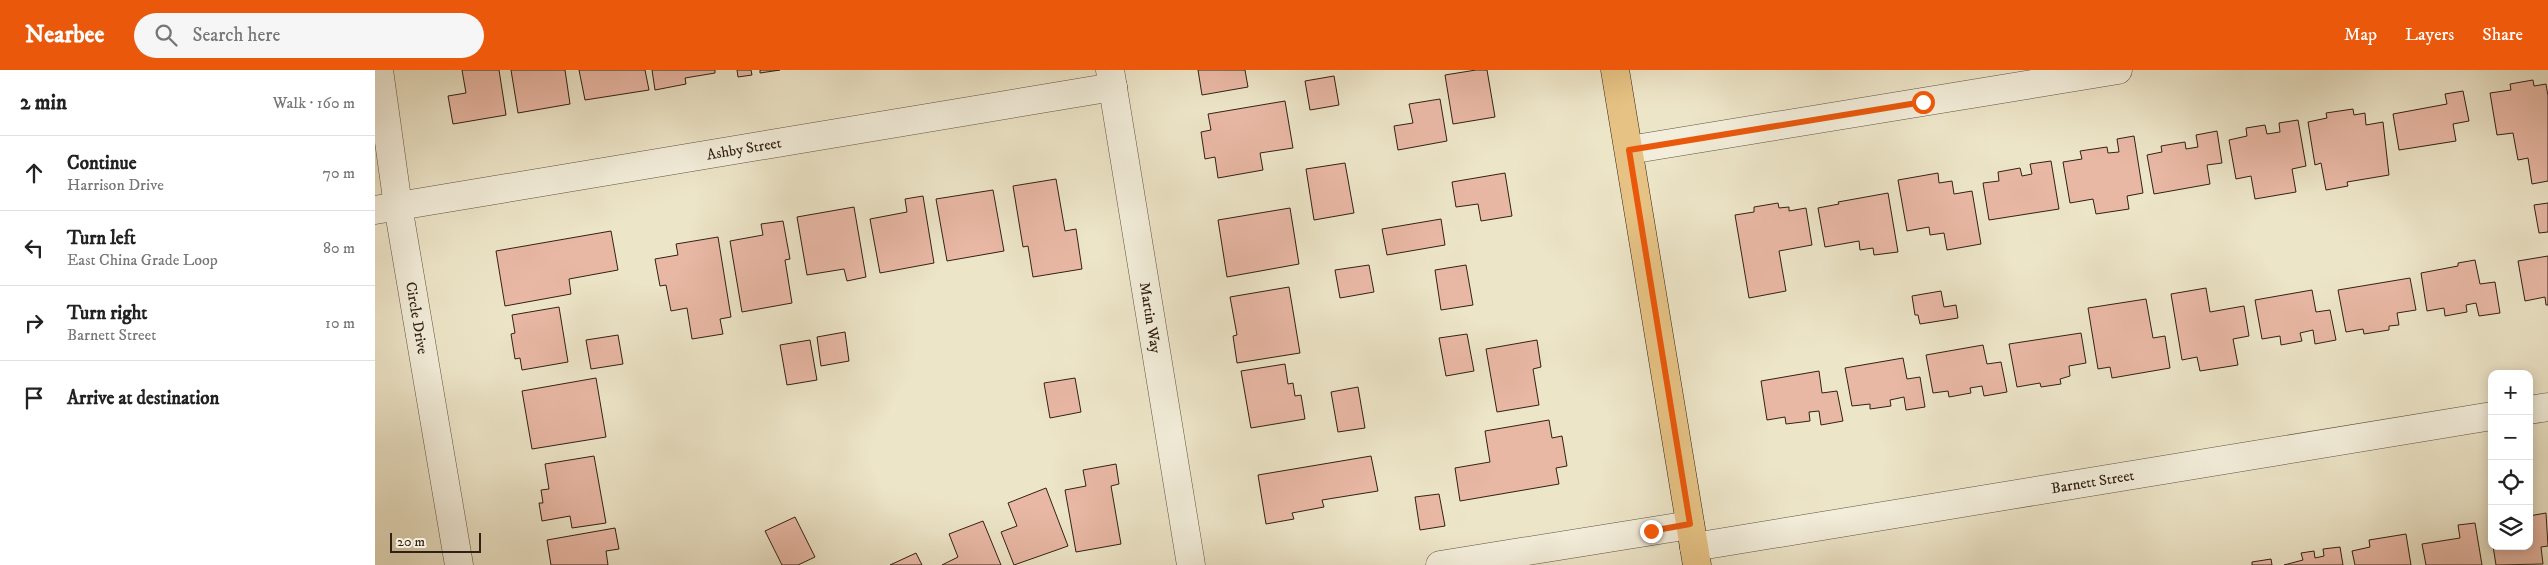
<!DOCTYPE html>
<meta charset="utf-8">
<style>
body{margin:0;font-family:"IM FELL DW Pica",serif;background:#f6f6f6;color:#222}
.controls{position:absolute;right:15px;bottom:15px;display:grid;overflow:hidden;border-radius:10px;box-shadow:0 2px 12px #0003}
.controls button{width:45px;height:45px;display:grid;place-items:center;padding:0;border:0;border-bottom:1px solid #e0e0e0;background:#fff;color:#222;font:25px sans-serif}
.scale{position:absolute;left:15px;bottom:12px;width:91px;box-sizing:border-box;padding-left:5px;border:2px solid #312114;border-top:0;font-size:14px;line-height:18px;white-space:nowrap;color:#312114;-webkit-text-stroke:4px #f3eedb;paint-order:stroke}
.stop{position:absolute;width:15px;height:15px;margin:-11px;border:4px solid #ea580c;border-radius:50%;background:#fff}
.stop.end{background:#ea580c;border-color:#fff;box-shadow:0 1px 5px #0008}
.list{margin:0;padding:0;list-style:none}
h2{display:flex;justify-content:space-between;align-items:center;height:65px;margin:0;padding:0 20px;font-size:21px}
h2 small{font-size:16px;font-weight:400;color:#767676}
.list li{display:grid;grid-template-columns:32px 1fr auto;gap:15px;align-items:center;box-sizing:border-box;height:75px;padding:0 20px;border-top:1px solid #e0e0e0}
.list b{display:block;font-size:19px;white-space:nowrap}
.list p{margin:0;font-size:16px;white-space:nowrap;color:#767676}
.list em{font-size:16px;font-style:normal;color:#767676}
.icon{flex:none;width:28px;height:28px;fill:none;stroke:currentColor;stroke-width:2;stroke-linecap:round;stroke-linejoin:round}
.map{position:relative;flex:none;width:2173px;height:495px;overflow:hidden}
header{display:flex;align-items:center;gap:30px;box-sizing:border-box;height:70px;padding:0 25px;background:#ea580c;color:#fff}
header strong{font-size:24px}
nav{display:flex;gap:28px;margin-inline-start:auto;font-size:18px}
.search{width:350px;height:45px;background:#f6f6f6;display:flex;align-items:center;gap:12px;box-sizing:border-box;padding:0 18px;border-radius:28px;color:#767676;font-size:19px}
main{display:flex}
aside{flex:1;background:#fff}
.map>svg:first-child{display:block}
.building{fill:#e9b8a5;stroke:#312114}
.lines{fill:none;stroke-linecap:round;stroke-linejoin:round}
.minor-casing{stroke:#605241;stroke-width:29}
.major-casing{stroke:#312114;stroke-width:29}
.minor{stroke:#f3eedb;stroke-width:28}
.major{stroke:#e6c284;stroke-width:28}
.route{stroke:#ea580c;stroke-width:6}
.labels{text-anchor:middle;dominant-baseline:central;stroke-width:4;stroke-linejoin:round;paint-order:stroke}
.street-label{font-size:15px;fill:#312114;stroke:#f3eedb}
</style>
<header>
<strong>Nearbee</strong>
<div class="search"><svg class="icon" aria-label="search" viewBox="0 0 24 24"><circle cx="10" cy="10" r="6"/><path d="M15 15l6 6"/></svg>Search here</div>
<nav><a>Map</a><a>Layers</a><a>Share</a></nav>
</header>
<main>
<aside>
<h2>2 min<small>Walk · 160 m</small></h2>
<ul class="list">
<li><svg class="icon" aria-label="ahead" viewBox="0 0 24 24"><path d="M12 20V5M6 11l6-6 6 6"/></svg><div><b>Continue</b><p>Harrison Drive</p></div><em>70 m</em></li>
<li><svg class="icon" aria-label="left" viewBox="0 0 24 24"><path d="M17 20v-9H6M10 6l-5 5 5 5"/></svg><div><b>Turn left</b><p>East China Grade Loop</p></div><em>80 m</em></li>
<li><svg class="icon" aria-label="right" viewBox="0 0 24 24"><path d="M7 20v-9h11M14 6l5 5-5 5"/></svg><div><b>Turn right</b><p>Barnett Street</p></div><em>10 m</em></li>
<li><svg class="icon" aria-label="arrive" viewBox="0 0 24 24"><path d="M6 21V4h12l-3 4 3 4H6"/></svg><div><b>Arrive at destination</b></div></li>
</ul>
</aside>
<div class="map">
<svg width="2173" height="495" viewBox="0 0 2173 495">
<rect width="100%" height="100%" fill="#ede5c8"/>
<filter id="stains"><feTurbulence type="fractalNoise" baseFrequency=".004" numOctaves="4"/><feColorMatrix values="0 0 0 0 .2 0 0 0 0 .09 0 0 0 0 .02 0 0 0 .5 -.17"/></filter>
<radialGradient id="worn" r=".72"><stop offset=".6" stop-color="#630" stop-opacity="0"/><stop offset="1" stop-color="#630" stop-opacity=".3"/></radialGradient>
<g class="building">
<path d="M87,0h37l7,45 -53,9 -5,-28 18,-3z"/>
<path d="M136,0h54l5,34 -52,9z"/>
<path d="M204,0h66l4,20 -64,10z"/>
<path d="M277,0h63v3l-30,5 1,6 -31,6z"/>
<path d="M362,0h14l1,5 -14,2z"/>
<path d="M385,0h20l-20,3z"/>
<path d="M823,0h47l3,17 -46,8z"/>
<path d="M1101,0h11l8,47 -42,7 -8,-49z"/>
<path d="M959,6l5,29 -29,5 -5,-29z"/>
<path d="M2158,10l1,6 12,-2 2,12v85l-16,3 -4,-26 -10,2 -5,-27 -16,2 -7,-42 21,-3 -1,-6z"/>
<path d="M2088,21l6,30 -16,3 3,17 -57,9 -6,-36 54,-10 -2,-10z"/>
<path d="M1065,29l7,42 -49,9 -4,-24 19,-3 -4,-19z"/>
<path d="M910,31l8,47 -33,5 3,17 -45,8 -3,-21 -10,2 -4,-27 10,-2 -3,-16z"/>
<path d="M1978,39l1,6 11,-2 1,12 17,-3 6,53 -42,7 1,4 -22,4 -5,-27 -6,2 -7,-43 19,-4 -1,-5z"/>
<path d="M1923,50l8,46 -14,3 4,23 -41,7 -4,-23 -15,3 -7,-39 18,-4 -1,-8 19,-3 2,9 13,-2 -1,-9z"/>
<path d="M1842,61l5,32 -15,2 3,19 -56,10 -7,-39 15,-3 -1,-6 24,-4 1,7 12,-2 -2,-12z"/>
<path d="M1759,66l9,57 -16,3 2,13 -33,5 -3,-15 -23,4 -7,-41 19,-3 -2,-8 27,-4 1,6 11,-1 -2,-13z"/>
<path d="M1676,91l8,48 -70,11 -6,-37 16,-2 -1,-9 22,-4 2,8 10,-2 -2,-10z"/>
<path d="M970,93l9,50 -40,7 -8,-51z"/>
<path d="M1130,103l7,43 -31,5 -3,-17 -22,3 -4,-25z"/>
<path d="M1563,103l1,10 13,-2 2,13 18,-3 9,53 -34,6 -3,-17 -14,2 -1,-8 -22,4 -9,-51z"/>
<path d="M681,109l9,52 11,-2 6,40 -49,8 -5,-31 -5,1 -10,-61z"/>
<path d="M618,120l11,61 -57,10 -11,-62z"/>
<path d="M1513,123l10,59 -24,3 -1,-7 -13,2 -1,-9 -34,6 -7,-39 21,-4 -1,-2z"/>
<path d="M548,126l11,67 -54,10 -10,-54 37,-7 -2,-13z"/>
<path d="M1403,133l1,5 10,-1v4l17,-3 6,37 -33,6 7,40 -37,7 -14,-83 19,-3v-5z"/>
<path d="M2173,133v29l-9,1 -5,-28z"/>
<path d="M479,137l12,70 -19,4 -3,-12 -37,6 -10,-58z"/>
<path d="M915,138l9,56 -72,13 -9,-57z"/>
<path d="M1066,149l4,26 -58,10 -5,-26z"/>
<path d="M408,151l7,38 -5,1 7,43 -50,9 -12,-71 33,-6 -2,-11z"/>
<path d="M236,161l7,39 -49,9 2,15 -66,12 -9,-55z"/>
<path d="M343,167l13,80 -11,2 3,15 -31,5 -5,-31 -16,3 -5,-26 -6,1 -5,-27 23,-4 -2,-11z"/>
<path d="M2173,186v49h-2l-1,-8 -20,4 -7,-40z"/>
<path d="M2100,190l5,24 15,-2 5,31 -21,3 -3,-13 -10,2 1,7 -22,4 -1,-8 -17,3 -6,-38 37,-7v-3z"/>
<path d="M994,195l5,27 -34,6 -5,-28z"/>
<path d="M1091,195l7,40 -32,5 -6,-40z"/>
<path d="M2035,208l6,32 -19,3 2,12 -10,1v4l-25,4 -1,-5 -17,3 -8,-42z"/>
<path d="M914,217l11,66 -63,10 -4,-27 4,-1 -7,-38z"/>
<path d="M1831,218l4,24 34,-6 5,30 -16,3 5,26 -38,6 -3,-14 -15,3 -11,-66z"/>
<path d="M1937,220l4,22 14,-2 6,30 -21,4 -2,-14 -13,3 2,8 -21,4 -1,-9 -18,3 -7,-39z"/>
<path d="M1566,221l3,16 12,-2 2,13 -38,6 -2,-9h-3l-3,-19z"/>
<path d="M1771,229l7,39 12,-2 5,32 -58,10 -2,-11 -12,2 -10,-61z"/>
<path d="M184,237l9,55 -46,8 -2,-12 -5,1 -4,-25 4,-1 -3,-18z"/>
<path d="M470,262l4,29 -28,5 -4,-29z"/>
<path d="M1706,263l5,30 -17,3 1,10 -10,3 1,5 -20,3 -1,-4 -23,4 -8,-43z"/>
<path d="M1092,264l7,37 -28,5 -7,-38z"/>
<path d="M243,265l5,29 -32,5 -5,-29z"/>
<path d="M435,270l7,40 -30,5 -7,-40z"/>
<path d="M1162,270l4,27 -8,2 6,36 -42,7 -11,-63z"/>
<path d="M1608,275l4,19 14,-2 6,30 -23,4 -2,-10 -12,2 1,5 -22,4 -1,-6 -15,2 -7,-38z"/>
<path d="M1528,288l4,21 13,-2 5,30 -19,3 -2,-13 -14,3 1,6 -21,3v-5l-18,2 -7,-38z"/>
<path d="M910,294l3,20 5,-1 2,13 6,-1 4,24 -54,9 -10,-57z"/>
<path d="M1444,301l3,22 15,-2 6,30 -22,4 -2,-14 -10,1 1,9 -24,3 -1,-7 -18,3 -6,-39z"/>
<path d="M221,308l10,59 -74,12 -10,-58z"/>
<path d="M700,308l6,34 -31,6 -6,-35z"/>
<path d="M983,317l7,41 -27,4 -7,-40z"/>
<path d="M1174,350l3,18 10,-2 5,30 -11,2 3,16 -99,17 -5,-33 35,-6 -5,-31z"/>
<path d="M219,386l12,67 -34,5 -2,-12 -28,5 -3,-18h4l-2,-13 8,-1 -4,-25z"/>
<path d="M996,386l7,35 -56,9 2,7 -32,6 2,6 -28,5 -8,-49z"/>
<path d="M741,394l3,20 -8,2 10,58 -45,8 -11,-62 21,-4 -3,-16z"/>
<path d="M671,418l22,58 -54,19 -13,-33 16,-6 -9,-23z"/>
<path d="M1064,424l6,32 -25,4 -5,-33z"/>
<path d="M2171,443l2,33 -7,1 2,17 -47,1 -3,-19h36v-30z"/>
<path d="M420,447l20,40 -17,8h-16l-17,-34z"/>
<path d="M608,451l18,44h-59l16,-8 -9,-23z"/>
<path d="M2100,453l7,42h-56l-4,-21 38,-6 -2,-13z"/>
<path d="M240,458l4,21 -13,2 2,14h-57l-4,-25z"/>
<path d="M2031,464l5,31h-56l-3,-14 18,-4 -1,-7z"/>
<path d="M1965,477l3,18h-59l19,-5 -2,-7 13,-2 1,7 9,-2 -1,-7z"/>
<path d="M541,483l6,12h-32z"/>
<path d="M1896,489l1,6h-20v-3z"/>
</g>
<g class="lines">
<g class="minor-casing">
<g id="minor">
<path id="s1" d="M4,0l19,136 61,359"/>
<path id="s2" d="M735,0l81,495"/>
<path d="M1254,80l489,-80"/>
<path id="s3" d="M0,140l738,-123"/>
<path d="M2154,340l19,-3"/>
<path id="s4" d="M1319,477l798,-131"/>
<path d="M1065,495l250,-40"/>
</g>
</g>
<g class="major-casing">
<path id="major" d="M1240,0l82,495"/>
</g>
<use href="#minor" class="minor"/>
<use href="#major" class="major"/>
</g>
<g class="lines">
<path class="route" d="M1276,461l39,-7 -61,-374 294,-48"/>
</g>
<g class="labels">
<g class="street-label">
<text stroke="none"><textPath href="#s3" startOffset="374">Ashby Street</textPath></text>
<text stroke="none"><textPath href="#s2" startOffset="251">Martin Way</textPath></text>
<text stroke="none"><textPath href="#s1" startOffset="251">Circle Drive</textPath></text>
<text stroke="none"><textPath href="#s4" startOffset="404">Barnett Street</textPath></text>
</g>
</g>
<rect width="100%" height="100%" filter="url(#stains)"/>
<rect width="100%" height="100%" fill="url(#worn)"/>
</svg>
<div class="controls">
<button>+</button>
<button>−</button>
<button><svg class="icon" aria-label="locate" viewBox="0 0 24 24"><circle cx="12" cy="12" r="6"/><path d="M12 2v4M12 18v4M2 12h4M18 12h4"/></svg></button>
<button><svg class="icon" aria-label="layers" viewBox="0 0 24 24"><path d="M12 4l9 5-9 5-9-5zM3 14l9 5 9-5"/></svg></button>
</div>
<div class="scale">20 m</div>
<div class="stop" style="left:1548px;top:32px"></div>
<div class="stop end" style="left:1276px;top:461px"></div>
</div>
</main>
